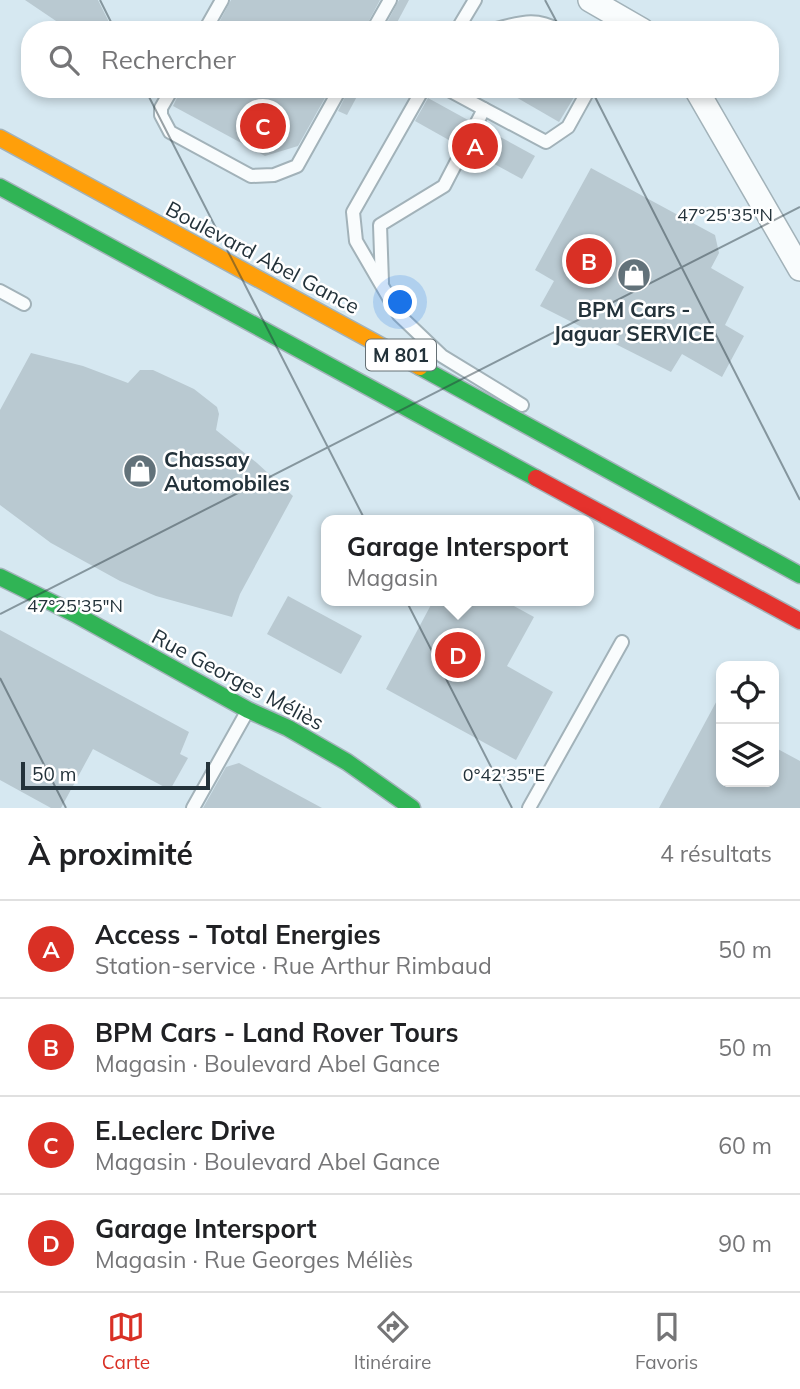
<!DOCTYPE html>
<html lang="fr">
<meta charset="utf-8">
<style>
body{margin:0;font-family:Mulish,sans-serif;background:#f2f2f2;color:#202124}
.controls{position:absolute;right:21px;bottom:21px;display:grid;overflow:hidden;border-radius:14px;box-shadow:0 4px 10px #0003}
.controls button{width:63px;height:63px;display:grid;place-items:center;padding:0;border:0;border-bottom:2px solid #e0e0e0;background:#fff;color:#202124;font:35px sans-serif}
.scale{position:absolute;left:21px;bottom:18px;width:189px;box-sizing:border-box;padding-left:7px;border:4px solid #23323a;border-top:0;font-size:19px;line-height:24px;white-space:nowrap;color:#23323a;-webkit-text-stroke:5px #fff;paint-order:stroke}
.you{position:absolute;left:401px;top:303px;width:24px;height:24px;margin:-18px;border:5px solid #fff;border-radius:50%;background:#1a73e8;box-shadow:0 0 0 10px #1a73e833}
.badge{display:grid;place-items:center;width:46px;height:46px;border-radius:50%;background:#d93025;color:#fff;font-size:23px;font-weight:700}
.pin{position:absolute;translate:-50% -50%;border:4px solid #fff;box-shadow:0 2px 7px #0006}
.popup{position:absolute;left:321px;top:515px;width:273px;height:91px;box-sizing:border-box;display:grid;place-content:center;border-radius:14px;background:#fff;filter:drop-shadow(0 2px 5px #0005);font-size:23px;white-space:nowrap;color:#757577}
.popup b{font-size:26px;color:#202124}
.popup::after{content:'';position:absolute;left:50%;top:100%;margin-left:-14px;border:14px solid transparent;border-top-color:#fff}
.list{margin:0;padding:0;list-style:none}
h2{display:flex;justify-content:space-between;align-items:center;height:91px;margin:0;padding:0 28px;font-size:30px}
h2 small{font-size:23px;font-weight:400;color:#757577}
.list li{display:grid;grid-template-columns:46px 1fr auto;gap:21px;align-items:center;box-sizing:border-box;height:98px;padding:0 28px;border-top:2px solid #e0e0e0}
.list b{display:block;font-size:26px;white-space:nowrap}
.list p{margin:0;font-size:23px;white-space:nowrap;color:#757577}
.list em{font-size:23px;font-style:normal;color:#757577}
.icon{flex:none;width:38px;height:38px;fill:none;stroke:currentColor;stroke-width:2;stroke-linecap:round;stroke-linejoin:round}
.map{position:relative;flex:none;width:800px;height:808px;overflow:hidden}
.search{position:absolute;background:#fff;box-shadow:0 4px 10px #0003;left:21px;right:21px;top:21px;height:77px;display:flex;align-items:center;gap:18px;box-sizing:border-box;padding:0 24px;border-radius:28px;color:#757577;font-size:26px}
.sheet{height:483px;background:#fff}
nav{display:flex;justify-content:space-around;align-items:center;box-sizing:border-box;height:98px;border-top:2px solid #e0e0e0;background:#fff;font-size:19px;color:#757577}
nav a{display:grid;justify-items:center;gap:4px}
nav .on{color:#d93025}
.map>svg:first-child{display:block}
.building{fill:#b9c9d1}
.lines{fill:none;stroke-linecap:round;stroke-linejoin:round}
.lane-casing{stroke:#a2b2b9;stroke-width:16}
.street-casing{stroke:#a2b2b9;stroke-width:26}
.fast-casing{stroke:#a2b2b9;stroke-width:19}
.slow-casing{stroke:#a2b2b9;stroke-width:19}
.jam-casing{stroke:#a2b2b9;stroke-width:19}
.lane{stroke:#f9fcfd;stroke-width:12}
.street{stroke:#f9fcfd;stroke-width:23}
.fast{stroke:#30b455;stroke-width:16}
.slow{stroke:#ff9f0a;stroke-width:16}
.jam{stroke:#e5322d;stroke-width:16}
.ticks{fill:none;stroke:#23323a;stroke-width:2;stroke-opacity:0.45}
.labels{text-anchor:middle;dominant-baseline:central;stroke-width:5;stroke-linejoin:round;paint-order:stroke}
.shield{fill:#fff;stroke:#657075;stroke-width:2}
.shield-label{font-size:19px;font-weight:bold;fill:#23323a}
.street-label{font-size:21px;fill:#23323a;stroke:#fff}
.poi-label{font-size:21px;font-weight:bold;fill:#23323a;stroke:#fff}
.ticks-label{font-size:18px;text-anchor:middle;fill:#23323a;stroke:#fff;stroke-width:5;stroke-linejoin:round;paint-order:stroke}
</style>
<div class="map">
<svg width="800" height="808" viewBox="0 0 800 808">
<rect width="100%" height="100%" fill="#d6e8f1"/>
<g class="building">
<path d="M25,0h73l14,28 -27,-7 -15,4 -11,-2z"/>
<path d="M231,0h149l-16,30h-149z"/>
<path d="M399,0h10l-16,30h-10z"/>
<path d="M181,89h149l-32,57 -33,10 -92,-50z"/>
<path d="M349,89h12l-14,26 -9,-4z"/>
<path d="M502,89h77l-20,33z"/>
<path d="M428,98l40,22 -12,24 -41,-23z"/>
<path d="M484,128l51,28 -13,23 -50,-27z"/>
<path d="M591,168l124,67 4,18 -8,15 33,19 -19,38 19,11 -22,41 -40,-23 -11,18 -131,-66 14,-25 -19,-11z"/>
<path d="M31,353l52,13 45,17 12,-13h13l41,19 23,18 2,7 -3,16 41,33 36,33 -53,98 -8,23 -76,-21 -36,-15 -69,-38 -51,-38v-95z"/>
<path d="M288,596l74,40 -21,38 -74,-40z"/>
<path d="M433,601h72l29,16 -27,49 46,26 -37,68 -130,-71z"/>
<path d="M0,630l189,102 -9,22 8,4 -18,32 -77,-41 -32,59h-10l-51,-28z"/>
<path d="M721,693v89h53v-35l26,14v47h-141z"/>
<path d="M239,763l83,45h-119l23,-41z"/>
</g>
<g class="lines">
<g class="lane-casing">
<g id="lane">
<path d="M205,30l17,-30"/>
<path d="M373,30l17,-30"/>
<path d="M457,30l18,-30"/>
<path d="M492,30c26,-6 42,-14 66,0"/>
<path d="M172,89l-11,19v7l9,17 81,44 23,-1 23,-9 43,-77"/>
<path d="M423,89l-70,123 3,29 43,74 43,41 80,49"/>
<path d="M484,109l62,33 22,-15 21,-38"/>
<path d="M382,282l-2,-57 64,-39 40,-77 -37,-20"/>
<path d="M0,291l24,13"/>
<path d="M193,808l55,-98"/>
<path d="M529,808l93,-166"/>
</g>
</g>
<g class="street-casing">
<g id="street">
<path d="M590,0l52,30"/>
<path d="M696,89l104,180"/>
</g>
</g>
<g class="fast-casing">
<g id="fast">
<path d="M0,187l536,291"/>
<path d="M420,367l380,208"/>
<path d="M0,577l75,37 173,96 40,18 59,34 65,46"/>
</g>
</g>
<g class="slow-casing">
<path id="slow" d="M0,138l420,229"/>
</g>
<g class="jam-casing">
<path id="jam" d="M536,478l264,143"/>
</g>
<use href="#lane" class="lane"/>
<use href="#street" class="street"/>
<use href="#fast" class="fast"/>
<use href="#slow" class="slow"/>
<use href="#jam" class="jam"/>
</g>
<path class="ticks" d="M100,0l15,30M545,0l16,30M145,89l367,719M591,89l209,411M0,614l800,-407M0,678l66,130"/>
<defs>
<g id="shop-disc" transform="scale(1.75)"><circle r="9.5" fill="#62727a" stroke="#fff"/><path d="M-5-2.5h2.3a2.7 3.5 0 0 1 5.4 0H5L5.5 6h-11ZM-1.5-2.5h3a1.5 2.3 0 0 0-3 0Z" fill="#fff"/></g>
</defs>
<g fill-rule="evenodd">
<use href="#shop-disc" x="634" y="275"/>
<use href="#shop-disc" x="140" y="471"/>
</g>
<g class="labels">
<rect class="shield" x="366" y="339.5" width="70" height="31" rx="5"/>
<g class="shield-label">
<text x="401" y="355">M 801</text>
</g>
<g class="street-label">
<text transform="translate(263 257) rotate(28)">Boulevard Abel Gance</text>
<text transform="translate(238 679) rotate(28)">Rue Georges Méliès</text>
</g>
<g class="poi-label">
<text x="634" y="309">BPM Cars -<tspan x="634" dy="24">Jaguar SERVICE</tspan></text>
<text x="164" y="459" text-anchor="start">Chassay<tspan x="164" dy="24">Automobiles</tspan></text>
</g>
</g>
<g class="ticks-label">
<text x="725" y="221">47°25'35"N</text>
<text x="75" y="612">47°25'35"N</text>
<text x="504" y="781">0°42'35"E</text>
</g>
</svg>
<div class="controls">
<button><svg class="icon" aria-label="locate" viewBox="0 0 24 24"><circle cx="12" cy="12" r="6"/><path d="M12 2v4M12 18v4M2 12h4M18 12h4"/></svg></button>
<button><svg class="icon" aria-label="layers" viewBox="0 0 24 24"><path d="M12 4l9 5-9 5-9-5zM3 14l9 5 9-5"/></svg></button>
</div>
<div class="scale">50 m</div>
<div class="you"></div>
<div class="pin badge" style="left:475px;top:146px">A</div>
<div class="pin badge" style="left:589px;top:261px">B</div>
<div class="pin badge" style="left:263px;top:126px">C</div>
<div class="pin badge" style="left:458px;top:655px">D</div>
<div class="popup"><b>Garage Intersport</b>Magasin</div>
<div class="search"><svg class="icon" aria-label="search" viewBox="0 0 24 24"><circle cx="10" cy="10" r="6"/><path d="M15 15l6 6"/></svg>Rechercher</div>
</div>
<section class="sheet">
<h2>À proximité<small>4 résultats</small></h2>
<ul class="list">
<li><span class="badge">A</span><div><b>Access - Total Energies</b><p>Station-service · Rue Arthur Rimbaud</p></div><em>50 m</em></li>
<li><span class="badge">B</span><div><b>BPM Cars - Land Rover Tours</b><p>Magasin · Boulevard Abel Gance</p></div><em>50 m</em></li>
<li><span class="badge">C</span><div><b>E.Leclerc Drive</b><p>Magasin · Boulevard Abel Gance</p></div><em>60 m</em></li>
<li><span class="badge">D</span><div><b>Garage Intersport</b><p>Magasin · Rue Georges Méliès</p></div><em>90 m</em></li>
</ul>
</section>
<nav>
<a class="on"><svg class="icon" aria-label="map" viewBox="0 0 24 24"><path d="M3 6l6-2 6 2 6-2v14l-6 2-6-2-6 2zM9 4v14M15 6v14"/></svg>Carte</a>
<a><svg class="icon" aria-label="directions" viewBox="0 0 24 24"><path d="M12 3l9 9-9 9-9-9zM9 14v-3h6M13 9l2 2-2 2"/></svg>Itinéraire</a>
<a><svg class="icon" aria-label="saved" viewBox="0 0 24 24"><path d="M7 4h10v16l-5-4-5 4z"/></svg>Favoris</a>
</nav>
